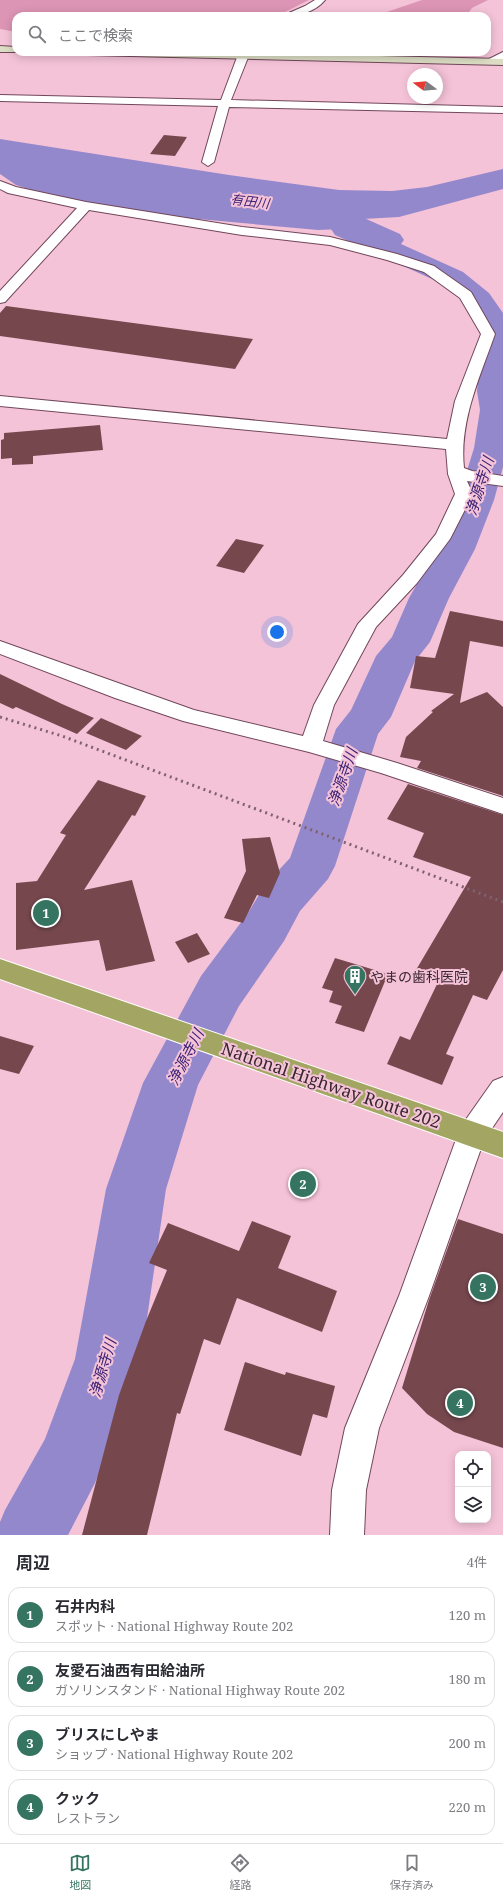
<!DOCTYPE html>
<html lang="ja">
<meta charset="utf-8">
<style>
body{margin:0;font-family:"Noto Serif","Noto Sans JP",serif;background:#f2f2f3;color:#2b2b33}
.controls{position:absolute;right:12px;bottom:12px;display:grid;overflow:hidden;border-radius:8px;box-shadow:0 2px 10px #0003}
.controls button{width:36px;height:36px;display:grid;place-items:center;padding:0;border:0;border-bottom:1px solid #e1e1e2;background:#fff;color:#2b2b33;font:20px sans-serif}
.compass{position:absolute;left:407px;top:68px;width:36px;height:36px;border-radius:50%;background:#fff;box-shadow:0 2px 10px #0003;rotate:286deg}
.you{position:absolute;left:277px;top:632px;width:14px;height:14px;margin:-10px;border:3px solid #fff;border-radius:50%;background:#1a73e8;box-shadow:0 0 0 6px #1a73e833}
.badge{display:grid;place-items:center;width:26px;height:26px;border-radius:50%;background:#357461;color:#fff;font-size:13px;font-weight:700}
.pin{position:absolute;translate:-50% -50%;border:2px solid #fff;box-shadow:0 1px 4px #0006}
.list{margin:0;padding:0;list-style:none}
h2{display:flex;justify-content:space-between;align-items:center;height:52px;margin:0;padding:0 16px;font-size:17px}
h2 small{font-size:13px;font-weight:400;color:#7c7c81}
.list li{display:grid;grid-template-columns:26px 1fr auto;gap:12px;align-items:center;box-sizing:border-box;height:56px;margin:0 8px 8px;padding:0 8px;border:1px solid #e1e1e2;border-radius:12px}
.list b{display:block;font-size:15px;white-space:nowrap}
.list p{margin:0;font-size:13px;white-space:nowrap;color:#7c7c81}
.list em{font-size:13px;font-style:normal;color:#7c7c81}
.icon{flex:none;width:22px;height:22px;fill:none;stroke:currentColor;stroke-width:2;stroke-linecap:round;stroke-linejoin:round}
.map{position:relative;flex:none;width:503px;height:1535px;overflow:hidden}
.search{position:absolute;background:#fff;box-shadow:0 2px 10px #0003;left:12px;right:12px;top:12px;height:44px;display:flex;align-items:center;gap:10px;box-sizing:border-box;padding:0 14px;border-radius:12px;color:#7c7c81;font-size:15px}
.sheet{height:308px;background:#fff}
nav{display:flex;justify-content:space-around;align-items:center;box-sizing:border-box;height:56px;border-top:1px solid #e1e1e2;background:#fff;font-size:11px;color:#7c7c81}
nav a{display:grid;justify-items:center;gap:2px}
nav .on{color:#357461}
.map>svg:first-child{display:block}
.green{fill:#dd95b5}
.water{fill:#9488cd}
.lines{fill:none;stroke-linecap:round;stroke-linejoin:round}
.river{fill:#9488cd;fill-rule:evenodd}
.building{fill:#76484e}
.minor-casing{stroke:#71475a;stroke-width:2}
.secondary-casing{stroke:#71475a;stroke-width:2}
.trunk-casing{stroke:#fff;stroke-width:2}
.minor{fill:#fff;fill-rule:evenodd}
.secondary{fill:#dcddc4;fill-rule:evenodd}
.trunk{fill:#a2a662;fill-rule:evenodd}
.rail{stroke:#80626f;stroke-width:3;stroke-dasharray:2 4;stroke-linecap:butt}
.labels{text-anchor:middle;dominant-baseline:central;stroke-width:4;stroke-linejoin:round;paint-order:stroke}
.far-water-label{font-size:13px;font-style:italic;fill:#3b2274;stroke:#f5c3d8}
.poi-label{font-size:14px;fill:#38262e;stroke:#f5c3d8;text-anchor:start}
.water-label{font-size:15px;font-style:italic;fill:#3b2274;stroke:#f5c3d8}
.near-street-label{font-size:17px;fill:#38262e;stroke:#f5c3d8}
</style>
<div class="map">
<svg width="503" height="1535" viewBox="0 0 503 1535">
<rect width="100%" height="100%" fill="#f5c3d8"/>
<g class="green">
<path d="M0,0h309l-28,14 -12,2h-253v16l-16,-3z"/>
<path d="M422,0h66l-16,8 -6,8h-91z"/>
</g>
<path class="water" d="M0,139l229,36 110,15 53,1 35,-4 76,-18v20l-104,28 -54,3 -6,4 5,5 -26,1 -142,-13 -130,-22 -30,-10 -16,-11z"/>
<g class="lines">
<path class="river" d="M286,198l69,16 45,20 4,6 -3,4 62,28 26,21 14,20v154l-9,33 -19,49 -26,49 -19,44 -15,19 -24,56 -13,17 -43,132 -7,13 -28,32 -16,30 -45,65 -41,79 -32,104 -25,170 -36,100 -10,24 -27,52h-68v-13l5,-12 40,-71 30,-80 31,-170 37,-106 58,-107 47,-63 17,-28 25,-27 46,-129 15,-19 25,-54 16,-19 17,-39 28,-49 21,-49 16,-52 6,-38 -3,-19 5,-54 -2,-14 -12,-18 -25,-21 -108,-49 -4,-6 2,-4 -56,-14 -4,-5 4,-5z"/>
</g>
<g class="building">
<path d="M164,135l23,2 -12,19 -25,-2z"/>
<path d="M6,306l247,33 -18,30 -235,-33v-23z"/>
<path d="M100,425l3,25 -70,6v8l-21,1v-7l-11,1v-19l3,-1v-6z"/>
<path d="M236,539l28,6 -20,28 -28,-7z"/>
<path d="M450,611l53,10v26l-33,-6 -10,62 27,-11 16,15v89l-86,-28 4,-7 -21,-4 6,-20 27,-25 -2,-1 23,-17 -44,-6 6,-32 19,2z"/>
<path d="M0,674l62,30 32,14 -17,16 -61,-27 -3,2 -13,-6z"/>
<path d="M101,718l41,18 -16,14 -40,-17z"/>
<path d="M98,780l48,16 -11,20 -3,-1 -48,75 48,-10 23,81 -49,10 -7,-31 -83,10v-67l21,-2 29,-46 -6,-2z"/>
<path d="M408,784l95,31v155l-16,30 -14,-5 -27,59 8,3 -12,28 -55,-21 13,-28 10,4 29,-60 -23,-10 55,-93 -58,-20 11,-24 -37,-14z"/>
<path d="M270,837l10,36 -11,25 -12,-3 -14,28 -19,-5 22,-47 -4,-32z"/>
<path d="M197,933l13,21 -22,9 -13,-21z"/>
<path d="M335,958l53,16 -24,58 -29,-9 7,-17 -13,-4 4,-11 -11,-3z"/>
<path d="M0,1036l34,10 -15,28 -19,-5z"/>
<path d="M458,1219l45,15v214l-49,-16 -27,-18 -25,-26 27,-88z"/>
<path d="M252,1221l39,15 -13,32 59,23 -15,41 -85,-34 -17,47 -16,-6 -24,75 -3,-1 -30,122h-65l37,-140 27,-74 21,-51 -18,-7 19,-40 71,28z"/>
<path d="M245,1362l40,13 1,-3 49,14 -8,32 -14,-4 -12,42 -77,-26z"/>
</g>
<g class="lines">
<g class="minor-casing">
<g id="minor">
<path d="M315,0h10c-11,13 -27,16 -43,16l23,-10z"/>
<path d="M239,52h10v3l-18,45 272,7v6l-274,-6 -15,55 -6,4 -6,-4 16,-56 -218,-5v-6l221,5z"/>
<path d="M503,52v7l-13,5 -5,-3z"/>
<path d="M0,181l16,6 70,15 156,25 88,10 67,17 37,12 37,26 24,42c-15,43 -36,87 -31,134l8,3 31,5v10l-36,-5 6,13 -23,45 -33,44 -41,44 -42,78 -11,36 74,22 106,35v16l-122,-41 -72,-21 -126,-31 -68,-23 -115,-44v-13l194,69 109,26 11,-31 44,-81 45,-49 33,-41 19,-40 -7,-20 -2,-25 -446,-43v-10l447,43 8,-38 26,-67 -21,-36 -36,-26 -37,-12 -57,-15 -88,-10 -153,-25 -84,92 -5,1v-12l77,-83 -69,-15 -8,-4z"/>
<path d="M503,1077v35l-19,28 -55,156 -50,132 -13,62 -2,45h-34l2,-45 13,-62 54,-132 59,-162 4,-9 31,-44z"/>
</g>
</g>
<g class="secondary-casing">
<g id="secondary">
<path d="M0,46l16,1v5h4h-20z"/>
<path d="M83,52h131l289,7v6l-415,-10z"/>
</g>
</g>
<g class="trunk-casing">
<path id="trunk" d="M0,959l503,173v26l-503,-179z"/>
</g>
<use href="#minor" class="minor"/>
<use href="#secondary" class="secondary"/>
<use href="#trunk" class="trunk"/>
<path class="rail" d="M0,717l62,19 441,166"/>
</g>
<defs>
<g id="building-pin" transform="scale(1.15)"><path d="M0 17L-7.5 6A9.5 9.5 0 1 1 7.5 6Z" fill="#357461" stroke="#f5c3d8"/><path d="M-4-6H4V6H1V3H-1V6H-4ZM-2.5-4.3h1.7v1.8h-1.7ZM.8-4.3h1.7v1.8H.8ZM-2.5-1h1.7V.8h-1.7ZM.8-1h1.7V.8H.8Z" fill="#fff"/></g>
</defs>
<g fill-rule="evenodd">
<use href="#building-pin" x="355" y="976"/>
</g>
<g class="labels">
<g class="far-water-label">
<text transform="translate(250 201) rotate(7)">有田川</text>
</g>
<g class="poi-label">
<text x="370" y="976">やまの歯科医院</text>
</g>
<g class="water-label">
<text transform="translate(479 486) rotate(-72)">浄源寺川</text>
<text transform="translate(342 777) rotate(-71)">浄源寺川</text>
<text transform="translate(185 1057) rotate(-63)">浄源寺川</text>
<text transform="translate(102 1368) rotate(-74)">浄源寺川</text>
</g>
<g class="near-street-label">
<text transform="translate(331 1085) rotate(19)">National Highway Route 202</text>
</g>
</g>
</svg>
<div class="controls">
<button><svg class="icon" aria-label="locate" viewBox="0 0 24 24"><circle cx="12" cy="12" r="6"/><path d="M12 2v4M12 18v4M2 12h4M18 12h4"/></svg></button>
<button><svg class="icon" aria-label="layers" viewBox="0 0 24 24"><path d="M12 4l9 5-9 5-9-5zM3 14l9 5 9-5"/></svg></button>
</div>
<svg class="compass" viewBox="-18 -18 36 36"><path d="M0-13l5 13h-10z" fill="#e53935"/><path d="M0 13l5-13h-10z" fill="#7c7c81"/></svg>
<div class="you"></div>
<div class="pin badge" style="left:46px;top:913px">1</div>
<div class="pin badge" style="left:303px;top:1184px">2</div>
<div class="pin badge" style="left:483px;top:1287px">3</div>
<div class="pin badge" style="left:460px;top:1403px">4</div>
<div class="search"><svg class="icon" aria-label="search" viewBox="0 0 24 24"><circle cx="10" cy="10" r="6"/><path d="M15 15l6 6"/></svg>ここで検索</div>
</div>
<section class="sheet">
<h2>周辺<small>4件</small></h2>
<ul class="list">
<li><span class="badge">1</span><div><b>石井内科</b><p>スポット · National Highway Route 202</p></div><em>120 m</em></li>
<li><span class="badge">2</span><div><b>友愛石油西有田給油所</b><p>ガソリンスタンド · National Highway Route 202</p></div><em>180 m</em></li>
<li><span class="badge">3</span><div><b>ブリスにしやま</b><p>ショップ · National Highway Route 202</p></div><em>200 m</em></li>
<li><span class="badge">4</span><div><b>クック</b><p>レストラン</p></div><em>220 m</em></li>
</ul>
</section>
<nav>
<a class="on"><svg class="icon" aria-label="map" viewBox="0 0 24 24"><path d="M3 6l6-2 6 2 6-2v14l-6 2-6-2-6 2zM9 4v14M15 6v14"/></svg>地図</a>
<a><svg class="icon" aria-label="directions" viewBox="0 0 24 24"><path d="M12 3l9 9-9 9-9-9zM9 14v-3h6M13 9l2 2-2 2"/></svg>経路</a>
<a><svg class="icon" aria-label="saved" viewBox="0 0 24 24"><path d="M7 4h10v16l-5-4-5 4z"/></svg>保存済み</a>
</nav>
